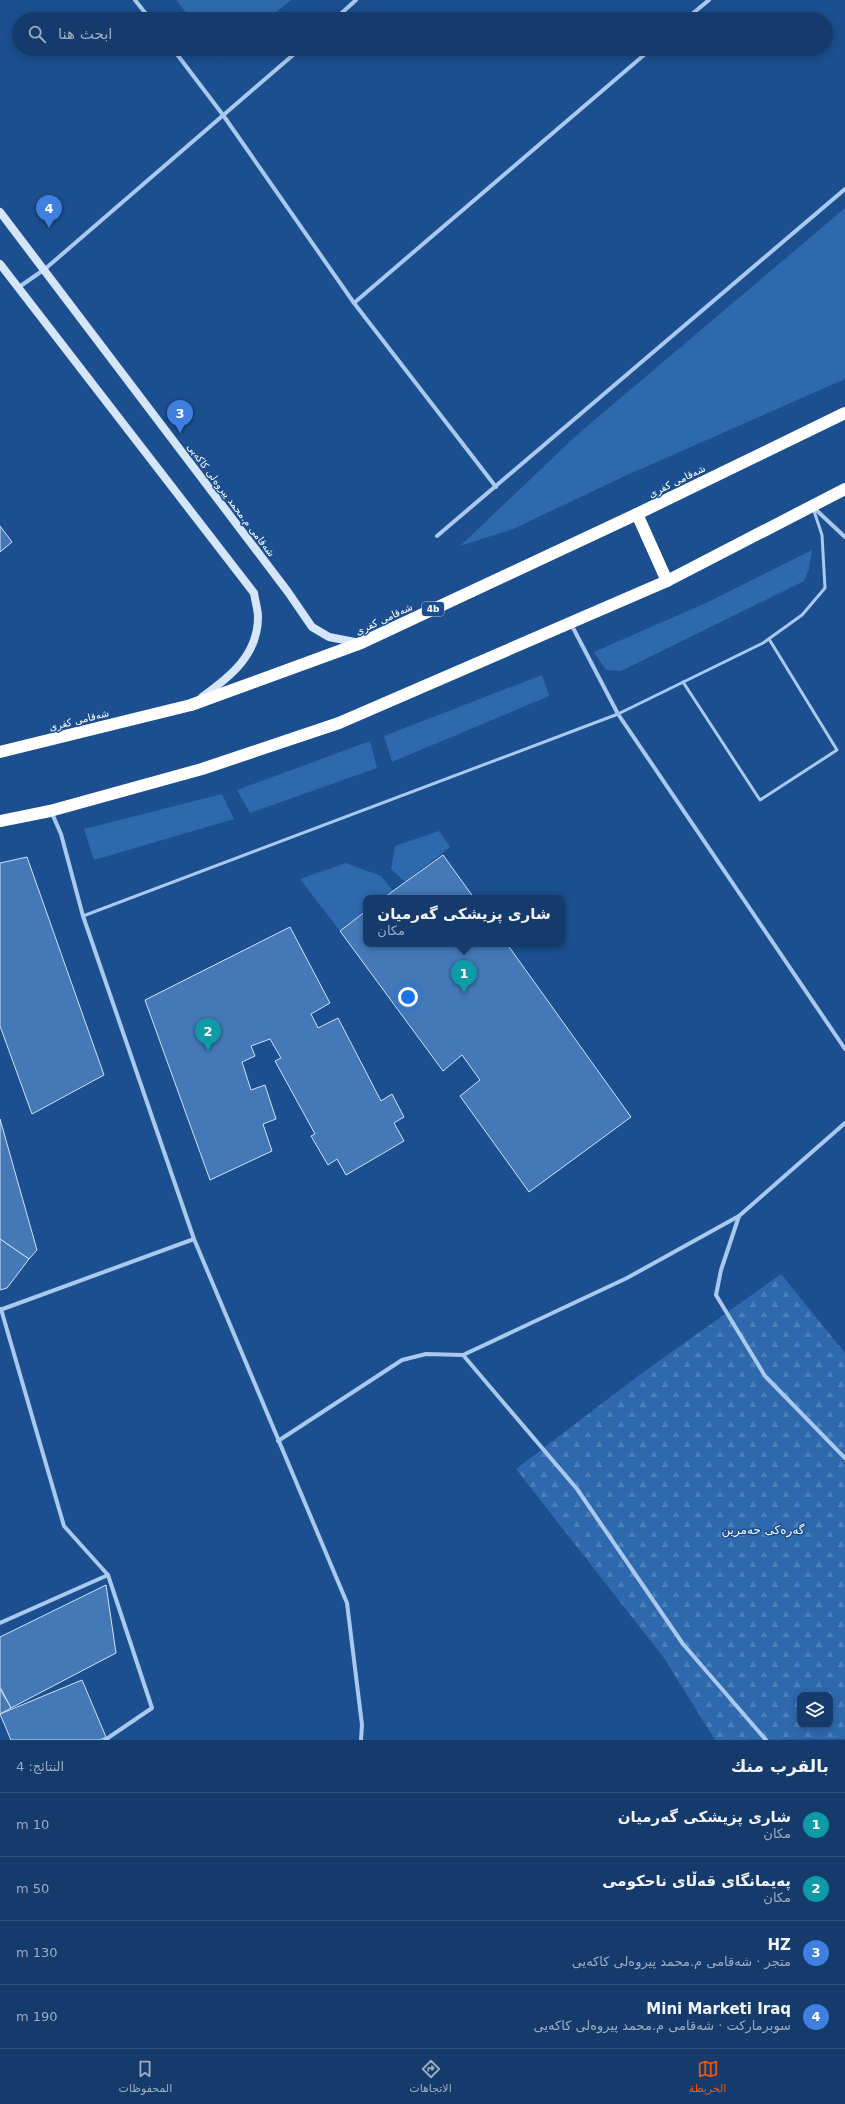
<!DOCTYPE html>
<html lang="ar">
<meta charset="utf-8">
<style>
body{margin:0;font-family:"DejaVu Sans","Noto Sans Arabic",sans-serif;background:#1d4271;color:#f1f3f6;direction:rtl}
.controls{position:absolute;right:12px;bottom:12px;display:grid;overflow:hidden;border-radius:8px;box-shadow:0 2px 10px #0003}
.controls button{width:36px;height:36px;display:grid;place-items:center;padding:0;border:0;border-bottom:1px solid #33557e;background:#143b6b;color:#f1f3f6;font:20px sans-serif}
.you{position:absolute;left:408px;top:997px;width:14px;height:14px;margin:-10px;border:3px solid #fff;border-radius:50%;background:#1a73e8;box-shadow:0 0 0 6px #1a73e833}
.badge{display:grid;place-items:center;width:26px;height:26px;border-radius:50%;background:#ea580c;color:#fff;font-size:13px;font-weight:700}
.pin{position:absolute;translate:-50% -33px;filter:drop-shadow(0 1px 2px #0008)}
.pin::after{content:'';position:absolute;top:21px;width:14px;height:12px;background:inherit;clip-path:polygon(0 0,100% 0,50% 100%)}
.popup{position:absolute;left:363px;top:895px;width:202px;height:52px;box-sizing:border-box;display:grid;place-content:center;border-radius:8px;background:#143b6b;filter:drop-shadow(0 1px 3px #0005);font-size:13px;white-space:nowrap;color:#9dadc1}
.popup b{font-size:15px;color:#f1f3f6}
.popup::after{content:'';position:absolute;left:50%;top:100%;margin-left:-8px;border:8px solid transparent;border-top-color:#143b6b}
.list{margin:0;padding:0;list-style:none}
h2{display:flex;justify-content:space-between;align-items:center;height:52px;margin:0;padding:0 16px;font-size:17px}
h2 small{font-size:13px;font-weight:400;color:#9dadc1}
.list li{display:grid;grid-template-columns:26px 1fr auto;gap:12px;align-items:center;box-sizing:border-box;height:64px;padding:0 16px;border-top:1px solid #33557e}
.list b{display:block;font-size:15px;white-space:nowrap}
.list p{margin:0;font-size:13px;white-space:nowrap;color:#9dadc1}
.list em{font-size:13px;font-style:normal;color:#9dadc1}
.icon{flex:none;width:22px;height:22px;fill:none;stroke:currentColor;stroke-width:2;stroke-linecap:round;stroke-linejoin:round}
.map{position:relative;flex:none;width:845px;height:1740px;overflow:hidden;direction:ltr}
.search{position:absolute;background:#143b6b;box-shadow:0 2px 10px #0003;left:12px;right:12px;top:12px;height:44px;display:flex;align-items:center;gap:10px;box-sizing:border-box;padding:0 14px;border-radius:22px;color:#9dadc1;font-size:15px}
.sheet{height:308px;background:#143b6b}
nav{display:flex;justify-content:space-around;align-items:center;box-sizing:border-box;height:56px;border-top:1px solid #33557e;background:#143b6b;font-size:11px;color:#9dadc1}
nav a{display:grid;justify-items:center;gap:2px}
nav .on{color:#ea580c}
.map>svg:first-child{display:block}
.forest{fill:url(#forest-firs);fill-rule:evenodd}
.green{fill:#2e69ad}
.building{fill:#4478b7;stroke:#cfe3fa}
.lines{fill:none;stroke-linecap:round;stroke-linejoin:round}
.lane{stroke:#a9c9ee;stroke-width:3}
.street{stroke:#a9c9ee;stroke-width:4}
.secondary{stroke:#d6e6fa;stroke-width:8}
.highway{stroke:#fff;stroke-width:12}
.labels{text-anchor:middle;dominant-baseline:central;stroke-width:3;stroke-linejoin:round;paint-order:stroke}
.shield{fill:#1b4f8f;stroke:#bbcadd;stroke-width:1}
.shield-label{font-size:9px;font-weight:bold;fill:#fff}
.street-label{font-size:10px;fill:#fff;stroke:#1b4f8f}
.quarter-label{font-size:12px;fill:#fff;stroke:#1b4f8f}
</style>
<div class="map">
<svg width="845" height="1740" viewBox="0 0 845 1740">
<defs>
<pattern id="forest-firs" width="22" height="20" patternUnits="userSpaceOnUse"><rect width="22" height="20" fill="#2e69ad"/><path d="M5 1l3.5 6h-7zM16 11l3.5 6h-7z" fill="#4d80b9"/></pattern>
</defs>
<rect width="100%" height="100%" fill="#1b4f8f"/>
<path class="forest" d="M781,1274l64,79v386l-130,1 -51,-82 -148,-189 122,-93zM800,1695h30v30h-30z"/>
<g class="green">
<path d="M176,0h115l-23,19h-77z"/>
<path d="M215,49h16l-10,8z"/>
<path d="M845,208v171l-220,97 -112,53 -53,17 119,-113z"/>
<path d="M812,550l-3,19 -5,12 -183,90 -15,-1 -12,-18 114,-50z"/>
<path d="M542,675l7,21 -157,66 -8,-26z"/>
<path d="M370,741l7,27 -127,45 -13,-23z"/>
<path d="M222,794l12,25 -140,41 -10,-31z"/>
<path d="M439,831l11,16 -45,35 -14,-13 4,-23z"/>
<path d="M346,863l35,13 12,15 -9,7h-18v13l-26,20 -40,-52z"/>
</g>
<g class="building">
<path d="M0,526l12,16 -12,10z"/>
<path d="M443,855l31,43h-90l9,-7z"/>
<path d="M27,857l77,218 -72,39 -32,-88v-163z"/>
<path d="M366,911v33h141l124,173 -102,75 -69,-96 20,-16 -18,-25 -19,16 -103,-140z"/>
<path d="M290,927l40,76 -19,11 7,14 20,-10 43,83 11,-7 12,23 -10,6 10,18 -58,34 -9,-16 -9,6 -17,-29 4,-2 -40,-73 6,-3 -11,-19 -19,7 4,10 -13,6 9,28 14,-5 11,34 -13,5 9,27 -62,29 -65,-180z"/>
<path d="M0,1119l37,131 -8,9 -29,-20z"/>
<path d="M0,1239l29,20 -22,29 -7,2z"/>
<path d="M106,1585l10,68 -105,55 -11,-21v-50z"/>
<path d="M82,1680l24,57 -6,3h-89l-11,-26z"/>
<path d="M0,1689l11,19 -11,6z"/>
</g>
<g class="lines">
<g class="lane">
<path d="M683,682l77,118 77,-50 -68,-111"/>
<path d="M83,916l535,-202 145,-71 39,-28 23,-27 -3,-53 -9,-27"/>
</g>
<g class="street">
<path d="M135,0l15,19"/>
<path d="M335,19l21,-19"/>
<path d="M686,19l23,-19"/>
<path d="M173,49l50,66 131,188 142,184"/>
<path d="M19,287l26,-18 255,-220"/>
<path d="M354,303l297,-254"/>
<path d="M813,507l32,30"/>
<path d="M437,536l408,-347"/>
<path d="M571,624l47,90 227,335"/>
<path d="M51,811l10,23 22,82 111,323 153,364 15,122 -1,15"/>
<path d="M739,1216l-18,54 -5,25 49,81 80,82"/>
<path d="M1,1309l63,217 44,49 44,133 -47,32"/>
<path d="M0,1310l194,-71"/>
<path d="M463,1355l114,134 106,155 83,96"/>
<path d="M278,1441l124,-81 24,-6 37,1 164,-77 112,-62 106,-93"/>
<path d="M0,1623l108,-48"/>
</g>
<g class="secondary">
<path d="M0,212l288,380 24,35 17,10 31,6"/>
<path d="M0,264l254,329c1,8 4,16 4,24 0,38 -28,60 -56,80"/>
</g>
<g class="highway">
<path d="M637,514l30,67"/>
<path d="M0,752l191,-47 170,-62 276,-129 208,-101"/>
<path d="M0,821l50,-10 152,-42 137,-46 328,-142 178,-92"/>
</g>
</g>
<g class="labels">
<rect class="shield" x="422" y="602" width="22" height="14" rx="3"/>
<g class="shield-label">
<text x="433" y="609">4b</text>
</g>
<g class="street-label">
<text transform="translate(677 481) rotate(-26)">شەقامی کفری</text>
<text transform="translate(231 500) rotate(53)">شەقامی م.محمد پیروەلی کاکەیی</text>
<text transform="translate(384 619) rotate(-25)">شەقامی کفری</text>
<text transform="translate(79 720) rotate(-14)">شەقامی کفری</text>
</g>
<g class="quarter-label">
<text x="763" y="1530">گەرەکی حەمرین</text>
</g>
</g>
</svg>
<div class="controls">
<button><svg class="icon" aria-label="layers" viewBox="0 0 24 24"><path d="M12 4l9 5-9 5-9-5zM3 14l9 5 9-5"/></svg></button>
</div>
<div class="you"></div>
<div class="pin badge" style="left:464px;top:993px;background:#0f9aa8">1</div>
<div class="popup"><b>شاری پزیشکی گەرمیان</b>مكان</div>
<div class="pin badge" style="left:208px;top:1051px;background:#0f9aa8">2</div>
<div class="pin badge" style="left:180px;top:433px;background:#3f7fe0">3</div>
<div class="pin badge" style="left:49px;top:228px;background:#3f7fe0">4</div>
<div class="search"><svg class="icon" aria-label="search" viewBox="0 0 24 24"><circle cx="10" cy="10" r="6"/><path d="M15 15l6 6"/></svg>ابحث هنا</div>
</div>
<section class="sheet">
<h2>بالقرب منك<small>النتائج: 4</small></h2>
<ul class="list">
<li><span class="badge" style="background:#0f9aa8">1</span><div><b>شاری پزیشکی گەرمیان</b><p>مكان</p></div><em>10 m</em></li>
<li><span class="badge" style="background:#0f9aa8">2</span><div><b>پەیمانگای قەڵای ناحکومی</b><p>مكان</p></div><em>50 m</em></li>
<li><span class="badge" style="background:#3f7fe0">3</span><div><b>HZ</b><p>متجر · شەقامی م.محمد پیروەلی کاکەیی</p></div><em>130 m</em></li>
<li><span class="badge" style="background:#3f7fe0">4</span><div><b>Mini Marketi Iraq</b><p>سوبرماركت · شەقامی م.محمد پیروەلی کاکەیی</p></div><em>190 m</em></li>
</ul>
</section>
<nav>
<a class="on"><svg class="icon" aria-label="map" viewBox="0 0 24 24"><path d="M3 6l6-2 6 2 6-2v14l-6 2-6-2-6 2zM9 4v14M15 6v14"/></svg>الخريطة</a>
<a><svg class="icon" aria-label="directions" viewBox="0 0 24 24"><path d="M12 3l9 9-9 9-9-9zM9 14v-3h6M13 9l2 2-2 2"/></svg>الاتجاهات</a>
<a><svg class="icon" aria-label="saved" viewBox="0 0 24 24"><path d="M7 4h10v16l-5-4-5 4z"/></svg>المحفوظات</a>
</nav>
